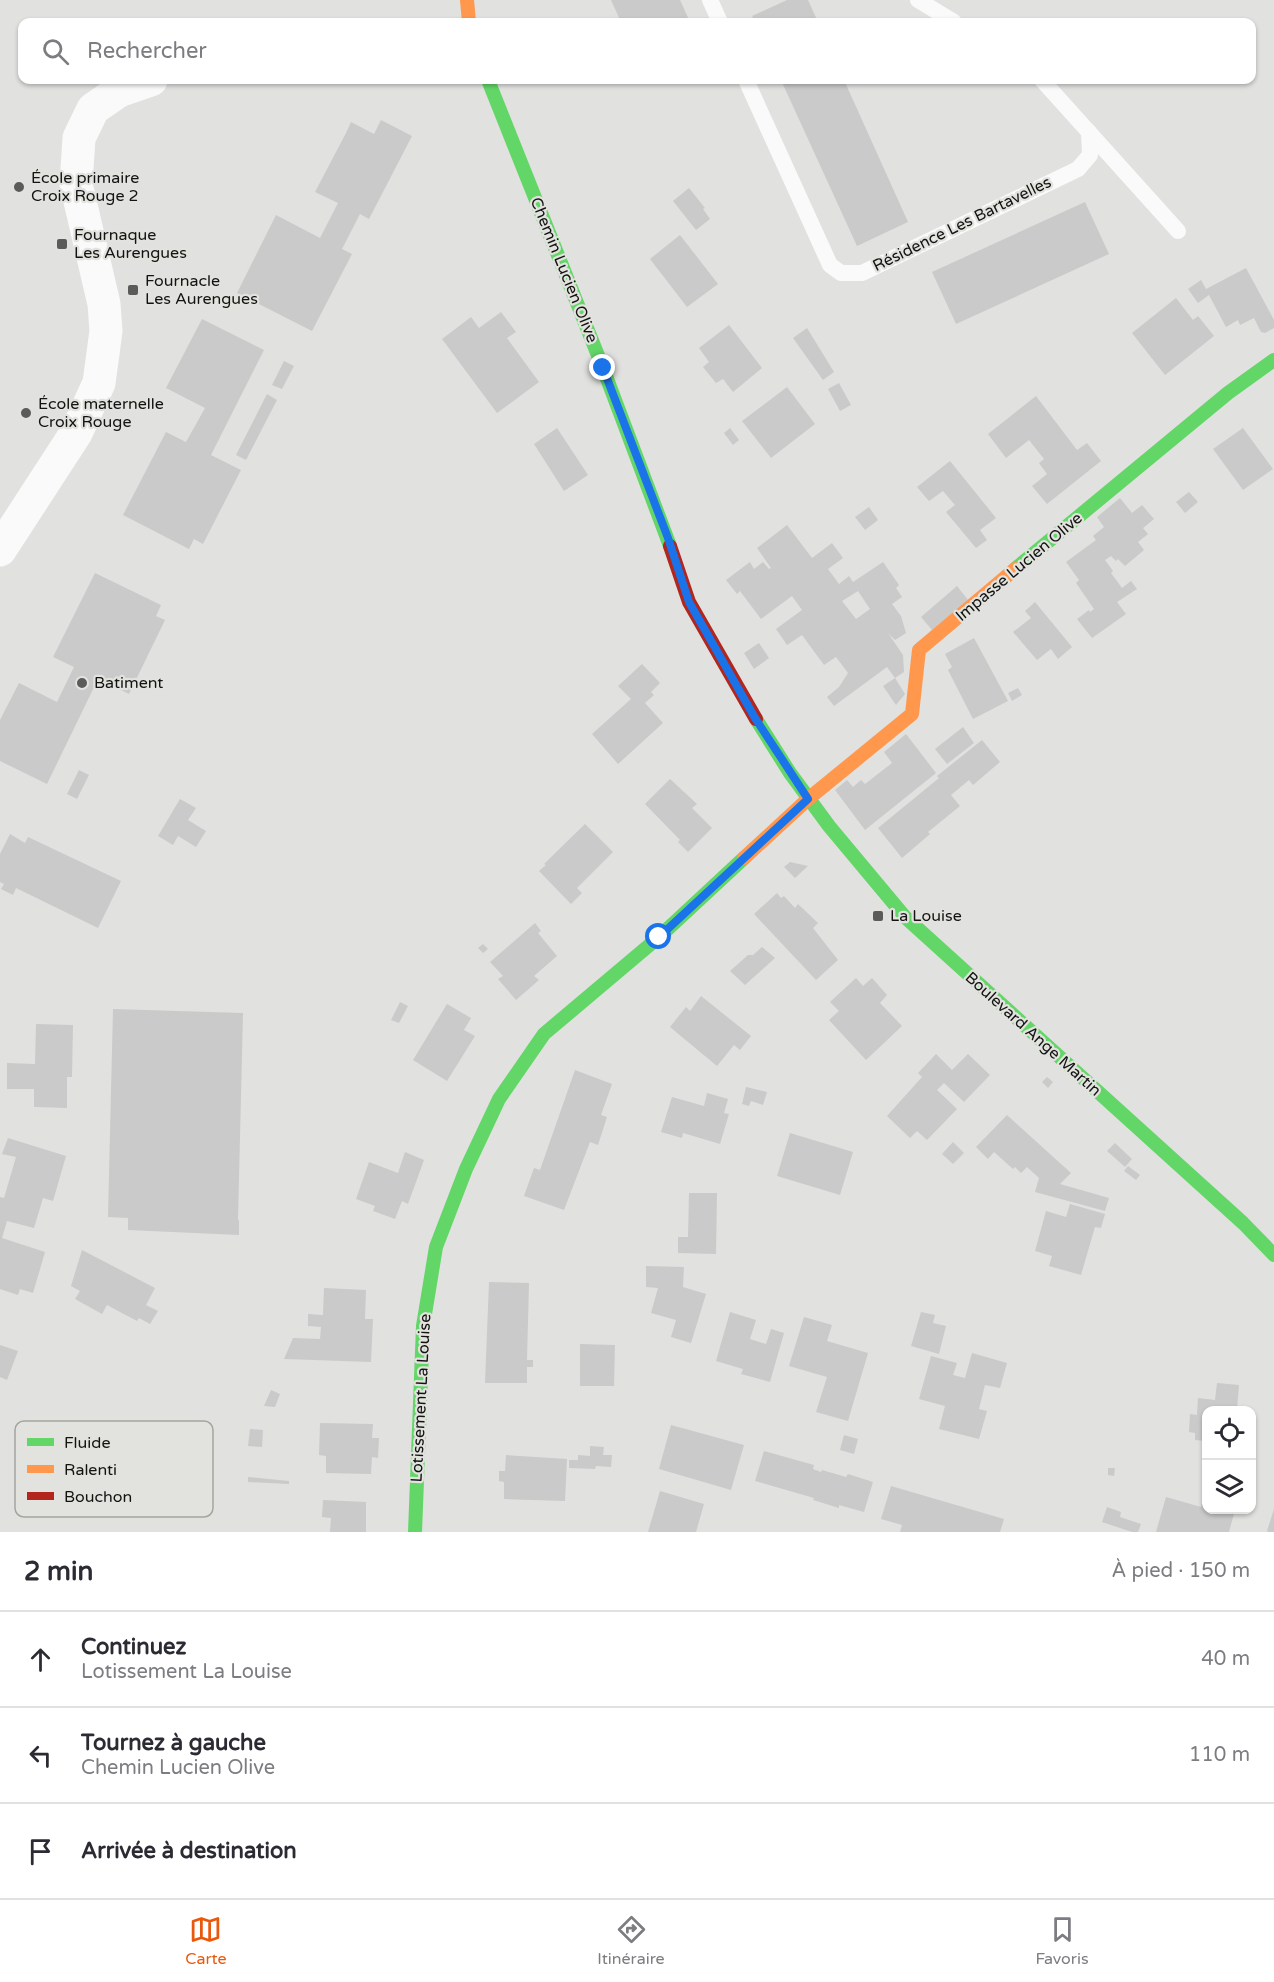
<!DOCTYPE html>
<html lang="fr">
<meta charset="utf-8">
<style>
body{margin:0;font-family:"Varela Round",sans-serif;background:#f2f2f3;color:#2b2b33}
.controls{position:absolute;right:18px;bottom:18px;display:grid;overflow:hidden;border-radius:12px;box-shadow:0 2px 4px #0004}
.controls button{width:54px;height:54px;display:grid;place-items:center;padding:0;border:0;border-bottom:2px solid #e1e1e2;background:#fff;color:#2b2b33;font:30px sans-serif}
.stop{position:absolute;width:18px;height:18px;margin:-14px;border:4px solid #1a73e8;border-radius:50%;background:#fff}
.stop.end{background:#1a73e8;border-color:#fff;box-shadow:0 2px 6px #0008}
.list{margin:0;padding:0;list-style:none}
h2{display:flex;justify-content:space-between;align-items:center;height:78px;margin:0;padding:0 24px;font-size:26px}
h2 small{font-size:20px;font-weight:400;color:#7c7c81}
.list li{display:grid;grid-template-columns:39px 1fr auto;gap:18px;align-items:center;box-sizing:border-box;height:96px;padding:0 24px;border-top:2px solid #e1e1e2}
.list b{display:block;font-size:22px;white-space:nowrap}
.list p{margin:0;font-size:20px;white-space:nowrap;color:#7c7c81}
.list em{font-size:20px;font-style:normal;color:#7c7c81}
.icon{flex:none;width:33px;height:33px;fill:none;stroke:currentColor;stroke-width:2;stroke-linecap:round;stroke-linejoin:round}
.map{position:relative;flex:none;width:1274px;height:1532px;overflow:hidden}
.search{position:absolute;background:#fff;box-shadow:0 2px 4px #0004;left:18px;right:18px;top:18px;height:66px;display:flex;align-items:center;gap:15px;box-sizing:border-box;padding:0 21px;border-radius:12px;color:#7c7c81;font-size:22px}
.sheet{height:366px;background:#fff}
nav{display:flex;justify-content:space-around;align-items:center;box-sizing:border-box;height:84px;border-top:2px solid #e1e1e2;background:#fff;font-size:16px;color:#7c7c81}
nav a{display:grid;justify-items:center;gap:3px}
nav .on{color:#ea580c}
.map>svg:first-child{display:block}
.building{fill:#cacaca;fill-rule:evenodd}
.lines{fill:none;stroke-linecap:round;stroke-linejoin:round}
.lane{stroke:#fafafa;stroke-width:16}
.street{stroke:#fafafa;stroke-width:33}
.fast{stroke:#63d668;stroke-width:14}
.slow{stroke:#ff974d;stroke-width:14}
.jam{stroke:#b3261e;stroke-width:14}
.route{stroke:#1a73e8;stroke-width:8}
.poi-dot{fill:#5b5b5a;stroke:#e2e2de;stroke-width:2}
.labels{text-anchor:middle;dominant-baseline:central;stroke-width:4.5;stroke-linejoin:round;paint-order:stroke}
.poi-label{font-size:16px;fill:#131312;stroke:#e2e2de;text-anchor:start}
.street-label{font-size:16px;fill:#131312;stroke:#e2e2de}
.key{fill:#e2e2de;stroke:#a4a4a1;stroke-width:1.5}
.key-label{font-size:16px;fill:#131312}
</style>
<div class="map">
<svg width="1274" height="1532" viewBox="0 0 1274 1532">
<rect width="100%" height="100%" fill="#e1e1df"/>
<g class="building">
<path d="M611,0h69l10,22h-69z"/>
<path d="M787,0h21l10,22h-63l-3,-6z"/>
<path d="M781,80h63l64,142 -51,24z"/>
<path d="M381,120l31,16 -43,83 -9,-5 -18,35 10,5 -40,77 -75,-38 39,-78 44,23 18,-35 -23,-11 31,-59 5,-11 23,12z"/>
<path d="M689,188l16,20 -2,1 7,10 -14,11 -23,-29z"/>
<path d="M1085,202l24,52 -153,70 -24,-52z"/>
<path d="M680,235l38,49 -31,23 -37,-48z"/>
<path d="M1246,268l28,52v8l-9,5 -4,-1 -7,-14 -14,7 -2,-5 -12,7 -17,-32 -11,8 -10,-14 13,-9 5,9z"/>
<path d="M1176,298l17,22 5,-4 16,20 -49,39 -33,-42z"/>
<path d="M501,312l15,20 -9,6 32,44 -42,31 -55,-74 29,-22 8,11z"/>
<path d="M202,319l62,31 -53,105 30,15 -38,74 -9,-5 -5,10 -66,-34 43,-83 20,10 19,-34 -39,-20z"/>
<path d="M729,325l33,43 -29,24 -10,-13 -7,4 -13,-16 6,-5 -10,-14z"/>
<path d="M807,328l27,44 -11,8 -30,-42z"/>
<path d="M284,361l10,5 -12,23 -10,-4z"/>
<path d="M839,383l12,22 -11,6 -12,-22z"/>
<path d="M787,387l28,37 -44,34 -29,-37z"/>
<path d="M267,394l10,6 -31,60 -10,-5z"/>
<path d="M1036,396l41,54 10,-7 14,18 -54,43 -15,-18 15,-12 -8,-11 5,-4 -15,-19 -23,18 -18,-24z"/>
<path d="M557,428l31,47 -24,16 -30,-47z"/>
<path d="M730,428l9,12 -6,5 -9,-12z"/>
<path d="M1243,428l30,41 -30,21 -30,-41z"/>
<path d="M950,461l46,57 -16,12 7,10 -11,8 -30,-36 9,-7 -12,-14 -14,10 -12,-14z"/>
<path d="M1189,492l9,10 -13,11 -9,-11z"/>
<path d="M1120,498l12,15 10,-8 12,14 -11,9 5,6 -10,8 6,8 -19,16 -7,-7 -2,2 -5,-5 -6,4 8,11 -2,2 11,15 9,-7 6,8 -20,13 9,12 -34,24 -15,-19 12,-9 1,2 4,-3 -18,-26 3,-3 -13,-18 30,-22 -3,-4 11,-9 -7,-10z"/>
<path d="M869,507l9,13 -13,10 -10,-13z"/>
<path d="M787,525l25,33 20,-15 11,15 -15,11 11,15 10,-8 4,6 30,-20 16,23 -3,3 6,9 -10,7 9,12 5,17 -11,7 -7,-7 15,22 1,17 -9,6 -8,-11 -53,39 -7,-9 12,-10 9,-14 -12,-16 -12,8 -22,-30 -15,10 -11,-16 26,-19 -10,-14 -31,23 -21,-28 -3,3 -11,-14 24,-18 4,7 9,-7 6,7 2,-1 -14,-20zM858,591l12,18 -14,10 -14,-18z"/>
<path d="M95,573l66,32 -5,11 9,4 -36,74 -31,-15 -51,105 -47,-23v-41l19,-37 38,19 17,-35 -21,-10z"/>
<path d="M957,586l11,14 -36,30 -11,-13z"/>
<path d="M1035,602l37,45 -14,12 -7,-10 -14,11 -24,-28 18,-14 -6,-7z"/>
<path d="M974,638l34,63 -35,18 -25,-49 4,-3 -7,-13z"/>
<path d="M759,643l10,15 -15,11 -10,-16z"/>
<path d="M642,664l18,19 -9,9 3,3 -9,8 18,20 -45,41 -26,-30 39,-35 -13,-13z"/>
<path d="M895,678l10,16 -9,11 -13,-19z"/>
<path d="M1018,688l4,7 -10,6 -4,-8z"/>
<path d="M963,727l11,16 -27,21 -12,-15z"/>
<path d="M906,734l30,39 -71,57 -30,-40 12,-10 6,7 8,-7 4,4 27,-21 -8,-11z"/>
<path d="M982,740l18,22 -27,23 -4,-5 -18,15 9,11 -32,26 2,2 -28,24 -24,-30 61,-50 -2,-2z"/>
<path d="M79,770l10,5 -12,24 -10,-5z"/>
<path d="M670,779l27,25 -5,4 20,20 -24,24 -10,-10 2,-2 -35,-36z"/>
<path d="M180,799l16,9 -8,12 18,11 -10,16 -18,-11 -5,9 -15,-9z"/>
<path d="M585,824l28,28 -36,36 5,5 -11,11 -32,-33 7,-6 -2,-1z"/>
<path d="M10,834l15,9 3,-6 93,44 -23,47 -82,-40 -3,7 -12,-6 3,-5 -4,-2v-28z"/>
<path d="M790,862l18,4 -13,12 -11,-11z"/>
<path d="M777,893l4,5 3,-2 11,12 3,-4 20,19 -5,5 25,32 -22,20 -62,-66z"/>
<path d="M535,923l6,8 -3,2 19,23 -23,20 5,4 -23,20 -18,-21 5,-3 -13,-14z"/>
<path d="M483,944l5,5 -5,4 -5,-5z"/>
<path d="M762,947l13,11 -30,27 -15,-14 18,-16h5z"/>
<path d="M856,978l7,8 9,-8 15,17 -7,8 22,23 -36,34 -37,-40 10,-9 -9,-9z"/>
<path d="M701,996l50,40 -11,14 -6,-5 -17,21 -47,-39 16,-20 4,4z"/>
<path d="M400,1002l8,4 -9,17 -8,-3z"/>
<path d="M447,1004l24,14 -7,12 11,6 -28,45 -34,-21z"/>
<path d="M113,1009l130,4 -5,207h1v15l-111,-5v-12l-20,-1z"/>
<path d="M36,1024l37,1 -1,52h-5v31l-33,-1v-18h-27v-26l28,1z"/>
<path d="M936,1054l16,16 16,-16 22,21 -26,27 -20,-19 -7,7 20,19 -30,31 -10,-9 -7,7 -23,-22 35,-39 -4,-4z"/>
<path d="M575,1070l37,14 -11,31 6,2 -9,28 -8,-3 -26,68 -40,-14 10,-28 6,2z"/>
<path d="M1047,1077l6,5 -5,6 -6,-6z"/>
<path d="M746,1087l21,5 -4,13 -12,-4 -2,5 -7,-2z"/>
<path d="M707,1093l21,6 -4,14 5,1 -9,30 -37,-11 -1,5 -21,-6 11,-35 32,9z"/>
<path d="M1007,1115l64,58 -11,11 49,14 -4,13 -70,-19 4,-14 -12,-11 -6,6 -6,-6 -2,2 -19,-17 -6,7 -12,-12z"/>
<path d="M790,1133l63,19 -13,43 -63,-19z"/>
<path d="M8,1138l58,18 -13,45 -10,-3 -9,30 -27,-7 -5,17 43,14 -12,41 -13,-4 -2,6 -18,-6v-92l4,1 12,-41 -14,-3z"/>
<path d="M953,1142l11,11 -11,11 -11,-10z"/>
<path d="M1115,1143l17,16 -7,8 -18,-16z"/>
<path d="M405,1152l19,8 -16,44 -6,-3 -7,18 -22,-8 2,-5 -19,-7 13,-37 29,11z"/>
<path d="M1128,1166l12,9 -4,5 -12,-9z"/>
<path d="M689,1193h28l-1,61 -38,-1v-16h10z"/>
<path d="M1070,1204l35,10 -4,14 -6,-1 -14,48 -32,-9 3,-10 -17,-5 11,-40 20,6z"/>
<path d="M82,1250l73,38 -9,17 12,6 -8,13 -11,-6 -2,3 -30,-16 -5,9 -27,-15 5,-8 -9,-5z"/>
<path d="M646,1266l38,1 -1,20 23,7 -15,49 -20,-6 5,-17 -25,-7 7,-25 -12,-1z"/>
<path d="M489,1282l40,1 -2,77h6v7h-6v16h-42z"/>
<path d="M324,1288l42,2 -1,29h8l-2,43 -87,-3 9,-21 27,1 1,-12 -13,-1v-12l15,1z"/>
<path d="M730,1312l26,8 -6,19 16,5 5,-15 13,4 -14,49 -29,-8 2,-5 -27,-8z"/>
<path d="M921,1312l14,3 -2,8 13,3 -7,28 -28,-8z"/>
<path d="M804,1317l28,8 -5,16 41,12 -20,68 -32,-9 11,-35 -38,-11z"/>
<path d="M580,1344l35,1 -1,41h-34z"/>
<path d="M0,1345l18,6 -11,29 -7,-3z"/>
<path d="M972,1353l35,10 -7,25 -15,-3 -6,24 8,2 -8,28 -40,-10 6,-23 -26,-7 12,-43 26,7 -4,12 12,3z"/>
<path d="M1217,1383l22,2 -2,25h-31v31l-11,-1v-7l-6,-1 1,-18 7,1 1,-17 17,2z"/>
<path d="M271,1390l9,4 -5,13 -11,-1z"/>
<path d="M320,1423l53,1 -1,14h7l-1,20 -6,-1 -1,17 -45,-1v-17l-7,-1z"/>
<path d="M671,1425l73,20 -13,45 -72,-21z"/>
<path d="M250,1429l13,1 -1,17 -14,-1z"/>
<path d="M844,1435l14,4 -4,15 -14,-4z"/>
<path d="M590,1446l14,1 -1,8h9l-1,12 -15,-1 -1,3 -26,-1v-8h9v-5l12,1z"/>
<path d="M764,1451l50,14 -1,4 8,3 1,-2 24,7 2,-3 25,8 -9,30 -25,-7v3l-26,-8 1,-2 -59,-17z"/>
<path d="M506,1455l61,4 -2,42 -61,-2v-17l-5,-1v-10h6z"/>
<path d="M1108,1468h7l-1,8 -6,-1z"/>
<path d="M248,1477l41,4v3l-41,-2z"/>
<path d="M891,1486l113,33 -4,13h-100l2,-7 -21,-6z"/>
<path d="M1206,1489v21h29l-6,22h-73l10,-35 35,10z"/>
<path d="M660,1491l44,13 -8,28h-48z"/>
<path d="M323,1500l43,2v30h-36l1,-14 -9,-1z"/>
<path d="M1107,1507l14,5 -1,5 21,7 -3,8h-6l-30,-10z"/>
<path d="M1274,1509v23h-6l-1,-1z"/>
</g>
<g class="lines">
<g class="lane">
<path d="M710,0l10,22"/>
<path d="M918,0l36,22"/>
<path d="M746,80l84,185 11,8h21l216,-104 12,-14 -1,-23"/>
<path d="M1042,80l136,151"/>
</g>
<path class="street" d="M0,550l76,-117 23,-50 7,-52 -2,-27 -28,-120 3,-46 14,-29 26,-18 32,-11"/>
<g class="fast">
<path d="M488,80l115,288 67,178"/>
<path d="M1015,569l213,-176 46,-33"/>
<path d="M756,719l34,54 39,53 76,91 338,306 31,32"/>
<path d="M415,1532l8,-206 13,-79 30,-78 33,-70 45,-65 115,-97 85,-79"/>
</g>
<g class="slow">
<path d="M467,0l2,22"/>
<path d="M744,858l64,-59 104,-85 7,-64 96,-81"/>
</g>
<path class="jam" d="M670,546l19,56 67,117"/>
</g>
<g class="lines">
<path class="route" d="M603,368l65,170 21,64 66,116 53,81 -149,138"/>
</g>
<g class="poi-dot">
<circle cx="19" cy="187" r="6"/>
<rect x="56" y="238" width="12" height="12" rx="3"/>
<rect x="127" y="284" width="12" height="12" rx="3"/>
<circle cx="26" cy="413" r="6"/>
<circle cx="82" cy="683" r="6"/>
<rect x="872" y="910" width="12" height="12" rx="3"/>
</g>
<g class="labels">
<g class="poi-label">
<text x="31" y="178">École primaire<tspan x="31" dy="18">Croix Rouge 2</tspan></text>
<text x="74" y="235">Fournaque<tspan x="74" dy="18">Les Aurengues</tspan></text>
<text x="145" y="281">Fournacle<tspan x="145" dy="18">Les Aurengues</tspan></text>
<text x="38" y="404">École maternelle<tspan x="38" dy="18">Croix Rouge</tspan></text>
<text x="94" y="683">Batiment</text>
<text x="890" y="916">La Louise</text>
</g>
<g class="street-label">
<text transform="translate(962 224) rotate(-26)">Résidence Les Bartavelles</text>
<text transform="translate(564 270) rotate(68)">Chemin Lucien Olive</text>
<text transform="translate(1019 567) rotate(-40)">Impasse Lucien Olive</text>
<text transform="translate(1033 1034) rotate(42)">Boulevard Ange Martin</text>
<text transform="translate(421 1398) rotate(-87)">Lotissement La Louise</text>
</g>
</g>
<rect x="15" y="1421" width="198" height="96" rx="9" class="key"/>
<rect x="27" y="1438" width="27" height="8" fill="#63d668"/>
<rect x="27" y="1465" width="27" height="8" fill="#ff974d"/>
<rect x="27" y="1492" width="27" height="8" fill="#b3261e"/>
<g class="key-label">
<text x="64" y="1448">Fluide</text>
<text x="64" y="1475">Ralenti</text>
<text x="64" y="1502">Bouchon</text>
</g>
</svg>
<div class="controls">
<button><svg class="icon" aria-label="locate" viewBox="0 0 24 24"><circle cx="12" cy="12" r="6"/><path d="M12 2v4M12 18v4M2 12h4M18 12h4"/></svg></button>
<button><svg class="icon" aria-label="layers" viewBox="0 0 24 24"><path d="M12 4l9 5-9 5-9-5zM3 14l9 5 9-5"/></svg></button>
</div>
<div class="stop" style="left:659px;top:937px"></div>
<div class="stop end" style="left:603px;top:368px"></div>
<div class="search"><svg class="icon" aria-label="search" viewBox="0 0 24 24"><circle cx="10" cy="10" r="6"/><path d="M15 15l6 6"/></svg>Rechercher</div>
</div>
<section class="sheet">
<h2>2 min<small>À pied · 150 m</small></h2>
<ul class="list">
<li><svg class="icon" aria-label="ahead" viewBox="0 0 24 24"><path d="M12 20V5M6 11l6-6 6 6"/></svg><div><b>Continuez</b><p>Lotissement La Louise</p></div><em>40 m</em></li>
<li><svg class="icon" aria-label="left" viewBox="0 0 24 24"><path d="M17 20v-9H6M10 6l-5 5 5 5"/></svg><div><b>Tournez à gauche</b><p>Chemin Lucien Olive</p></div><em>110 m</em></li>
<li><svg class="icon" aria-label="arrive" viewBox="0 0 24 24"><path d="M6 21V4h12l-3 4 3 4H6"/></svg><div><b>Arrivée à destination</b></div></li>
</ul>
</section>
<nav>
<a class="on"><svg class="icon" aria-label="map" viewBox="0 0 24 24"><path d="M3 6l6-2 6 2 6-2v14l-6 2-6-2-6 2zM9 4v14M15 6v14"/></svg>Carte</a>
<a><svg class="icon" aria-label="directions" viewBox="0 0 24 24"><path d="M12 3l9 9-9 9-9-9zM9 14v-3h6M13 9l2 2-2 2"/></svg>Itinéraire</a>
<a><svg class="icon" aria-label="saved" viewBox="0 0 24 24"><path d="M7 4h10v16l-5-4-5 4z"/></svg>Favoris</a>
</nav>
